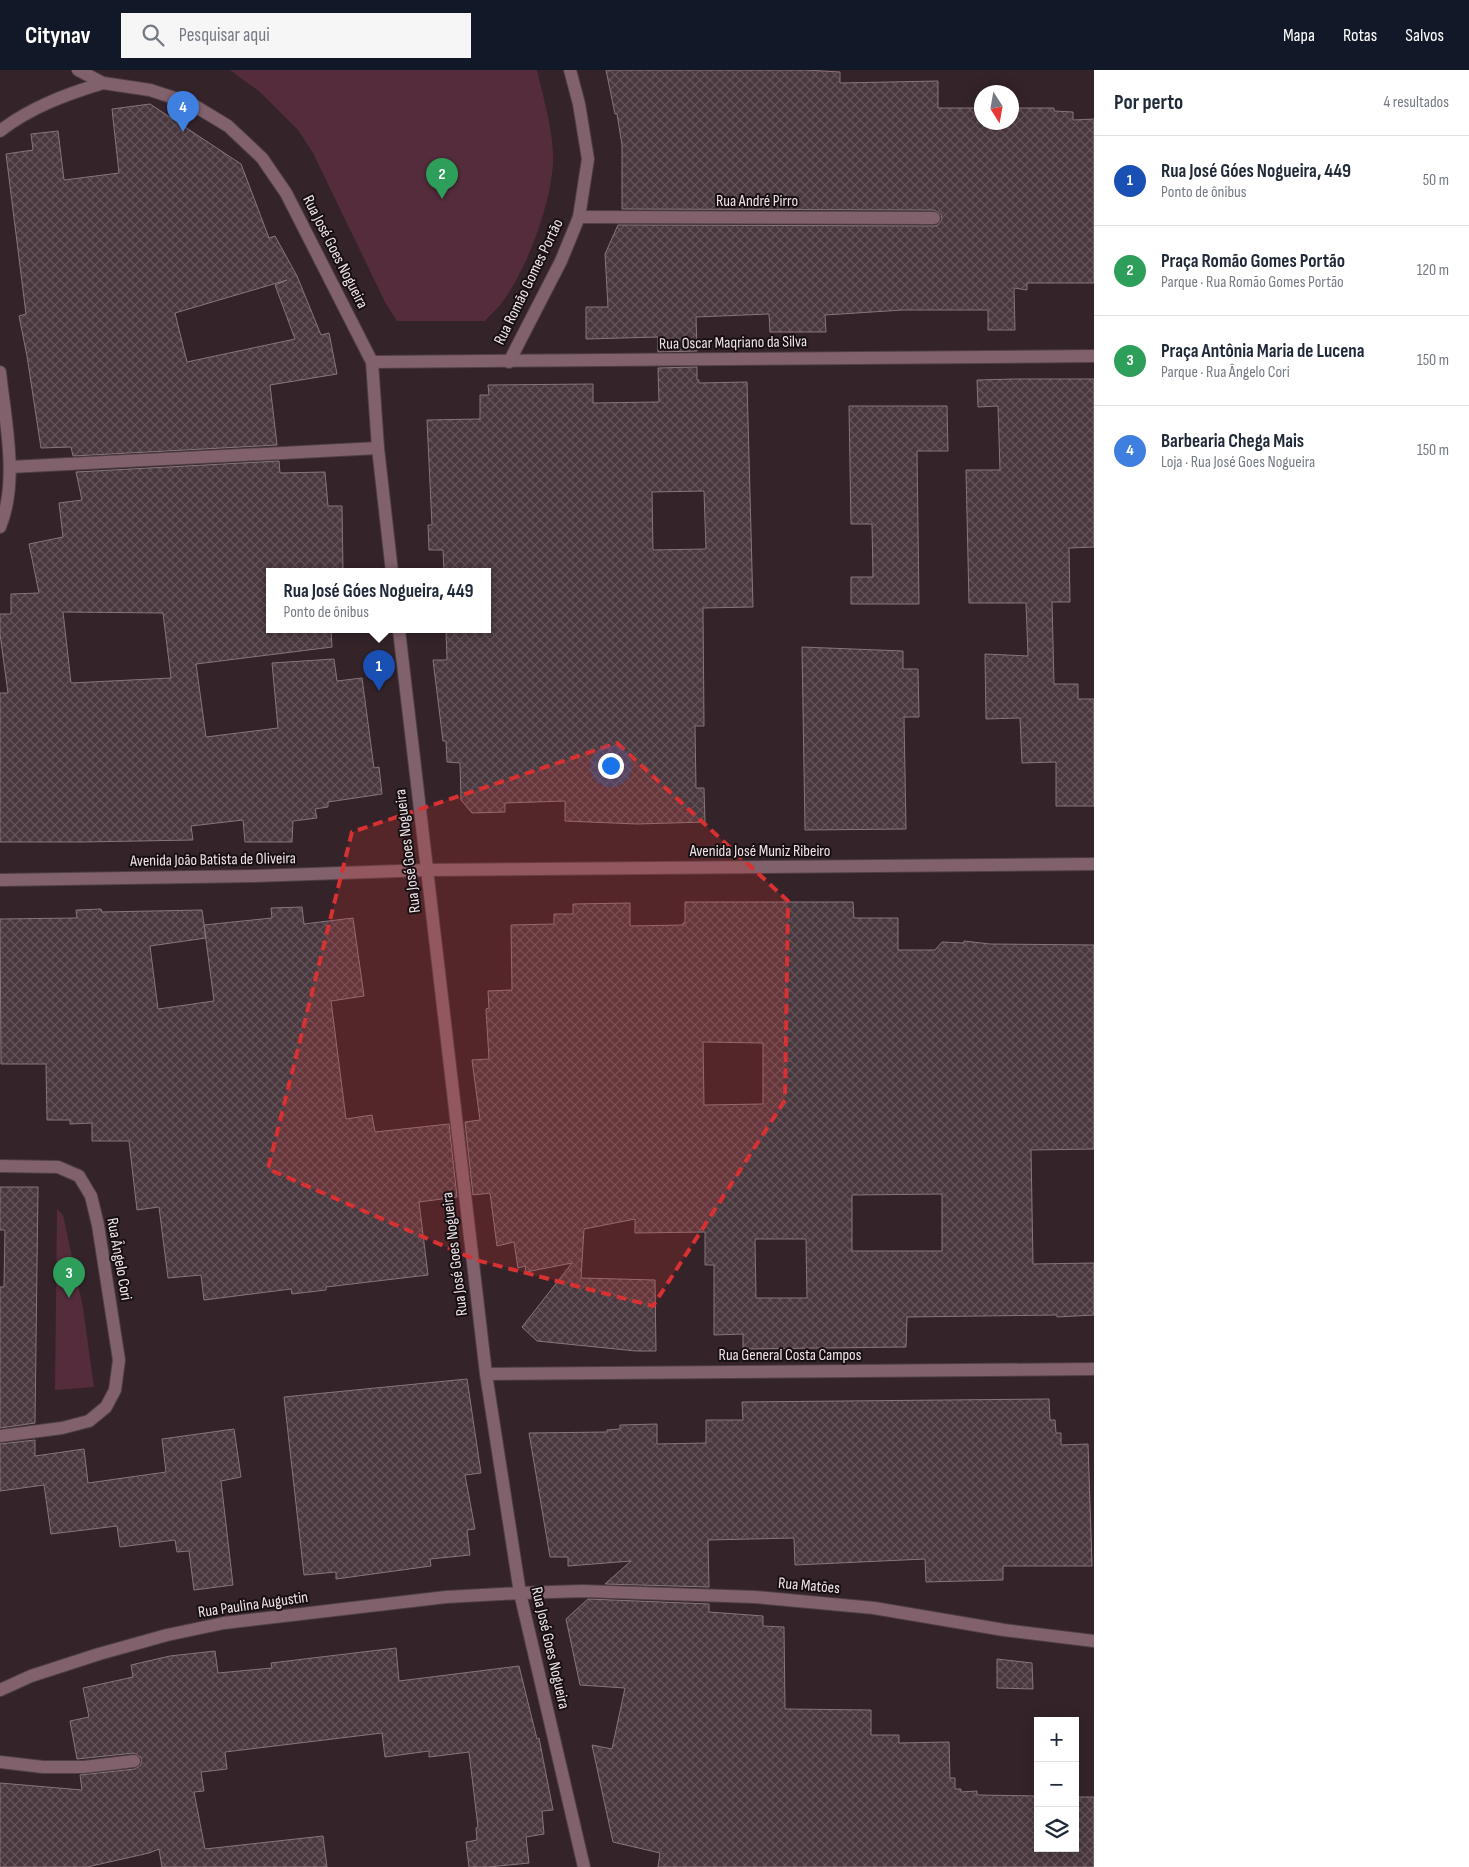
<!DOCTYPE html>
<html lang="pt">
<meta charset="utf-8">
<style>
body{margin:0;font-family:"Sofia Sans Condensed",sans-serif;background:#f6f6f7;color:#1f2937}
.controls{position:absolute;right:15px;bottom:15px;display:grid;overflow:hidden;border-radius:0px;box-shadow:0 2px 12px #0003}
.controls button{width:45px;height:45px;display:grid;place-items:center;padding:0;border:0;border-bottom:1px solid #e0e1e3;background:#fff;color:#1f2937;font:25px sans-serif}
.compass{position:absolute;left:974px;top:15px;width:45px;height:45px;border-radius:50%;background:#fff;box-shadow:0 2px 12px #0003;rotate:169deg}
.you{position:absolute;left:610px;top:695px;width:18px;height:18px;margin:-12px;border:4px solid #fff;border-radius:50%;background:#1a73e8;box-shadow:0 0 0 8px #1a73e833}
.badge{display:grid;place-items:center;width:32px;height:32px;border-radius:50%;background:#111827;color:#fff;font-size:16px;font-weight:700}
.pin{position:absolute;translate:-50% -41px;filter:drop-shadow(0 1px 2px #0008)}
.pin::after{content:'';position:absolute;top:26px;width:18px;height:15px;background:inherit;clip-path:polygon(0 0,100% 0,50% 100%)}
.popup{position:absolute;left:266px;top:498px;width:225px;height:65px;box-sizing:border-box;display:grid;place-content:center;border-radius:0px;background:#fff;filter:drop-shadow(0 1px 4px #0005);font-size:16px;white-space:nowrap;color:#747a83}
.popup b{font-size:19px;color:#1f2937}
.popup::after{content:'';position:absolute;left:50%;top:100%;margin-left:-10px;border:10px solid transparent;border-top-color:#fff}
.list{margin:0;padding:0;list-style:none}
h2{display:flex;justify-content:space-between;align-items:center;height:65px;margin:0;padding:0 20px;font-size:21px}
h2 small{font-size:16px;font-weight:400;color:#747a83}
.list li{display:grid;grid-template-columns:32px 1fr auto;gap:15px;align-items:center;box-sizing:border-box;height:90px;padding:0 20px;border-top:1px solid #e0e1e3}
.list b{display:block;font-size:19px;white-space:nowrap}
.list p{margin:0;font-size:16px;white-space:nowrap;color:#747a83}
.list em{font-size:16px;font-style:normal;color:#747a83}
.icon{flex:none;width:28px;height:28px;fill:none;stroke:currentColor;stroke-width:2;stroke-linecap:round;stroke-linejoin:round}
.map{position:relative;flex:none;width:1094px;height:1797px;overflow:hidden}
header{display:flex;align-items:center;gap:30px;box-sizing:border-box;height:70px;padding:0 25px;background:#111827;color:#fff}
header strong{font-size:24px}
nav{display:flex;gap:28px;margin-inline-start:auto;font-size:18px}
.search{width:350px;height:45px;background:#f6f6f7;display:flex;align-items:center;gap:12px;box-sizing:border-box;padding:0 18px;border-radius:0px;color:#747a83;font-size:19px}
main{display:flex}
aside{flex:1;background:#fff}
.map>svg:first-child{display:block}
.green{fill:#542c3b}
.building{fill:url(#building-cross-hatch);stroke:#88757b;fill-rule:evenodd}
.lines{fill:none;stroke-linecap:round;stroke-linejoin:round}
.minor-casing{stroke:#4e3f44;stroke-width:14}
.minor{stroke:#81616b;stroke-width:12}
.marked{fill:#d73132;fill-opacity:0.2;stroke:#d73132;stroke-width:4;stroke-dasharray:10 6;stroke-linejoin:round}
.labels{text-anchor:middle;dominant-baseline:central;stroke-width:4;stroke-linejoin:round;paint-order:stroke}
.street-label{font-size:16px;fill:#f1e5e9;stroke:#171012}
</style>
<header>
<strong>Citynav</strong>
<div class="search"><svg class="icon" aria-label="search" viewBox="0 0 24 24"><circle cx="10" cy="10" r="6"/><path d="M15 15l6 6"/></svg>Pesquisar aqui</div>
<nav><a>Mapa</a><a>Rotas</a><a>Salvos</a></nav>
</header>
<main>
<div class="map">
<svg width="1094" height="1797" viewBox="0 0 1094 1797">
<defs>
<pattern id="building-cross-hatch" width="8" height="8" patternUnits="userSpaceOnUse" patternTransform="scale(1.25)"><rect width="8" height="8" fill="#49383e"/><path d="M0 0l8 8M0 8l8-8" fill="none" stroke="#64555a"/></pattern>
</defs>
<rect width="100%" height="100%" fill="#342429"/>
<g class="green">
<path d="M230,0h307c6,27 15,55 16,83 2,43 -26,117 -52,151 -5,6 -11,11 -16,17h-88l-12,-19 -72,-149 -15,-23 -38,-38z"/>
<path d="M57,1139l6,6 20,93 11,79 -39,3z"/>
</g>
<g class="building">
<path d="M606,0h200l34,2v11l98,-2v27h44v14h30v-14h42v3l19,1v8l21,-1v164h-67v7l-13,-2 1,42h-27v-20h-85l-78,5 1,17h-56l-1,-18 -73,3 1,34 -39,1v-15l-72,2v-32h22l-3,-53 13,-29 316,1 4,-1 4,-6 -1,-5 -7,-4 -312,-1v-64l-5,-31h-2z"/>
<path d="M150,34l91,60 28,74 6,-2 22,40 24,59 8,-2 8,41 -67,11 7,60 -204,11 -2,-9 -30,1 -14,-92 -8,-40 7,-2 -20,-160 27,-4 -2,-16 27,-3 6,49 55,-7 -7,-64zM287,210l-12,5 20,54 -108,23 -12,-49z"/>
<path d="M697,297v13h2v3l48,-1 6,225 -50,1 1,118h-9l1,62h8l1,34 -68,2 -72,-3v-20l-60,2v9l-33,1 -11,-13 -1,-37 -13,-1 -1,-21h-3l-10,-81h14l-1,-30h42v-58h-44l-1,-22h-14l-1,-25h4l-5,-105 53,-1v-24h9l-1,-10 105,-1v19l66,-1 -1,-34zM704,421l2,58 -53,1 -1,-58z"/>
<path d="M1015,309h79v168l-25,1 1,54h-18l2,82h24v15h16v107h-38v-44l-34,1 -2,-45 -34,1 -1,-65 43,2 -2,-53h-57l-3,-133h34l-2,-64 -20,1 -1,-27z"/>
<path d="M849,336h98l1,45h-31l2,153h-68v-27h22l-1,-53h-21z"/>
<path d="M279,391l1,12 45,-1 3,34h14l1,66h-73v58h61l1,17 -136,17 10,73 72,-9 -6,-65 62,-4 3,22 25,-3 12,90 5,-1 3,27 -54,8v5l-13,2 2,9 -24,3 -1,21h-47l-2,-22 -52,6 2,14 -111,2h-82v-149h8l-8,-59v-20h11v-20l28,-1 -10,-49 34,-7 -4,-34 23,-3 -6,-28zM63,542l100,1 8,65 -100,5z"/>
<path d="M802,577l101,4v18h15l1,48h-15l2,112 -101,1z"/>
<path d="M685,832h168l1,16h44v32h37l7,-8 22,1v-2l26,3 104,1v204l-63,1 2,114 61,-1v52l-37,2v-2l-150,2 -1,30 -163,2v-15l-29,1v-70h-9v-33l-70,1v-14l-51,10 -3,49 74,2 1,71h-20l-99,-10 -15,-14 50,-64 -46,9 -1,-6 -7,2 -4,-26 -17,4 -7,-53 -17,2 -8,-73 15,-2 -8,-60 17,-1 -3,-50 3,-1 -1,-17 24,-1 -1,-65 43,-1v-10h19v-10l57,-1v23l53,-1v-2h2zM703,972l60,1v61l-59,1zM942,1124v57h-90v-56zM755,1169h51l1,59h-51z"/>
<path d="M302,837l2,17 49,-6 11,78 -33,5 15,118 26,-4 3,17 74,-8 8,73 -38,5 9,73 -102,12v3l-34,4 -1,-5 -87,11 -3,-25 -33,3 -9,-71 -22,3 -8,-69h-37v-18l-22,1v-4h-23l-1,-56h-45l-1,-145 77,-1 -1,-8 25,-1 1,3 100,-2 4,28 -56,8 8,63 56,-8 -10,-76 68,-7 -1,-10z"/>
<path d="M0,1117h38l-3,236 -35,5v-141h4l1,-57h-5z"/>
<path d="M467,1309l14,94 -16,2 10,54 -8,1 3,25 -40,4 1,7 -95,13v-7l-32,3 -20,-178z"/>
<path d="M1049,1329l1,21h5l1,13h5v12l27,-1 4,122h-89v14l-77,2 -1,-23 -130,6 -1,-27 -86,2 1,47 -104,-3 26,-23 -63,5v-9h-18l-21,-124 78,-1v-2l13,-1v-4l37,-1v20l49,-1v-23h37l-1,-18z"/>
<path d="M234,1359l7,48 -20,4 12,104 -39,5 -5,-39 -12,1 -2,-12 -55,7 -3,-21 -66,8 -7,-49 -44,6v-47l35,-4v16l49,-7 4,34 78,-11 -4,-33z"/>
<path d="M588,1529l121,5v8l54,4v10l21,1 1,82 86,1v25h28v8l50,-1 1,36h5v11h6v3l16,-1v4l61,1v52h37v-51h19v70h-436l2,-14 -47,-11 -21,-97 20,4 13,-61 -45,-3 -14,-66z"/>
<path d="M396,1578l3,33 120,-15 18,73 2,-1 14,72 -11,1 2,23 -18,3 3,26 -40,4h-20l-3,-25 11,-2 -1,-12 2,-1 -9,-75 -40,5v-6l-44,6 -3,-24 -157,19 2,17 -26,3 3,19 -10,1 11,57 118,-13 4,31h-165l-3,-18 -10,4 -62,14h-87v-84l82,7 -2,-15 55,-6 6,-4v-8l-7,-4 -57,6 -7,-38 19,-4 -6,-29 50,-11 -2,-12 39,-9 45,-5 3,22 54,-5 -1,-5z"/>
<path d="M997,1589l35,4 1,26 -36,-1z"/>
</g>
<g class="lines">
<g class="minor-casing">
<g id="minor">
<path d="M78,0l25,13 47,7 40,13 38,23 34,32 24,35 86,169 6,86 14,124"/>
<path d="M0,61c31,-24 67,-37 103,-48"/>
<path d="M579,147l355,1"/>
<path d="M372,292l722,-6"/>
<path d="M509,292l52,-101 18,-44 9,-58 -9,-55 -9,-34"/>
<path d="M0,302c5,48 19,109 0,155"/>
<path d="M10,397l368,-19"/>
<path d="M399,560l87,744 34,219 64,274"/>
<path d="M0,810l254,-4 173,-6 667,-6"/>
<path d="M0,1096l58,1 21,9 12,20 7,29 21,135 -4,30 -9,17 -17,14 -27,7 -62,8"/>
<path d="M486,1304l608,-5"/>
<path d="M0,1620l31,-14 68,-22 68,-19 57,-12 222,-26 74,-4 62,-2 173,6 119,11 130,22 90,11"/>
<path d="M0,1692l43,5h41l50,-6"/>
</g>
</g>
<use href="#minor" class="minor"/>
</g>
<path class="marked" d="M617,673l171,158 -3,199 -132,206 -177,-46 -208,-91 84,-337z"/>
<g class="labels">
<g class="street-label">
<text x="757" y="131">Rua André Pirro</text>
<text transform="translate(335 182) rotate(63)">Rua José Goes Nogueira</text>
<text transform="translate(529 212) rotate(-64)">Rua Romão Gomes Portão</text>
<text transform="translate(733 273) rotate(-1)">Rua Oscar Maqriano da Silva</text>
<text transform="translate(408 781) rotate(-97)">Rua José Goes Nogueira</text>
<text x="760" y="781">Avenida José Muniz Ribeiro</text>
<text transform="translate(213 790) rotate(-1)">Avenida João Batista de Oliveira</text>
<text transform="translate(455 1184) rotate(-97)">Rua José Goes Nogueira</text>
<text transform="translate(119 1189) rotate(80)">Rua Ângelo Cori</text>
<text x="790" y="1285">Rua General Costa Campos</text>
<text transform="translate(809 1516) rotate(5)">Rua Matões</text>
<text transform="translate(253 1535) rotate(-8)">Rua Paulina Augustin</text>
<text transform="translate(550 1578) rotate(77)">Rua José Goes Nogueira</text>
</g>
</g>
</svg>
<div class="controls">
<button>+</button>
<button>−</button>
<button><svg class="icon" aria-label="layers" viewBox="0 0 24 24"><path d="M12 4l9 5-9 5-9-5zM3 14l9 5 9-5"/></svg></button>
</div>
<svg class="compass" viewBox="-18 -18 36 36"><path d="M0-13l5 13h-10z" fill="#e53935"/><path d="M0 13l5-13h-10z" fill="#747a83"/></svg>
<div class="you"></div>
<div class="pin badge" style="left:379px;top:621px;background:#1a4fb4">1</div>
<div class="popup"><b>Rua José Góes Nogueira, 449</b>Ponto de ônibus</div>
<div class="pin badge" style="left:442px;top:129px;background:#2e9e5b">2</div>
<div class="pin badge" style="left:69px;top:1228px;background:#2e9e5b">3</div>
<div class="pin badge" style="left:183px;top:62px;background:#3f7fe0">4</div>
</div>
<aside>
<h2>Por perto<small>4 resultados</small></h2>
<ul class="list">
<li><span class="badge" style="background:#1a4fb4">1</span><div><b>Rua José Góes Nogueira, 449</b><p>Ponto de ônibus</p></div><em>50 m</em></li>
<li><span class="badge" style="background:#2e9e5b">2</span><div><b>Praça Romão Gomes Portão</b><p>Parque · Rua Romão Gomes Portão</p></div><em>120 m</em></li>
<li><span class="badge" style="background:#2e9e5b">3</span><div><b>Praça Antônia Maria de Lucena</b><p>Parque · Rua Ângelo Cori</p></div><em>150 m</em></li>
<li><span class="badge" style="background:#3f7fe0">4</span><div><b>Barbearia Chega Mais</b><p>Loja · Rua José Goes Nogueira</p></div><em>150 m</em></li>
</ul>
</aside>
</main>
